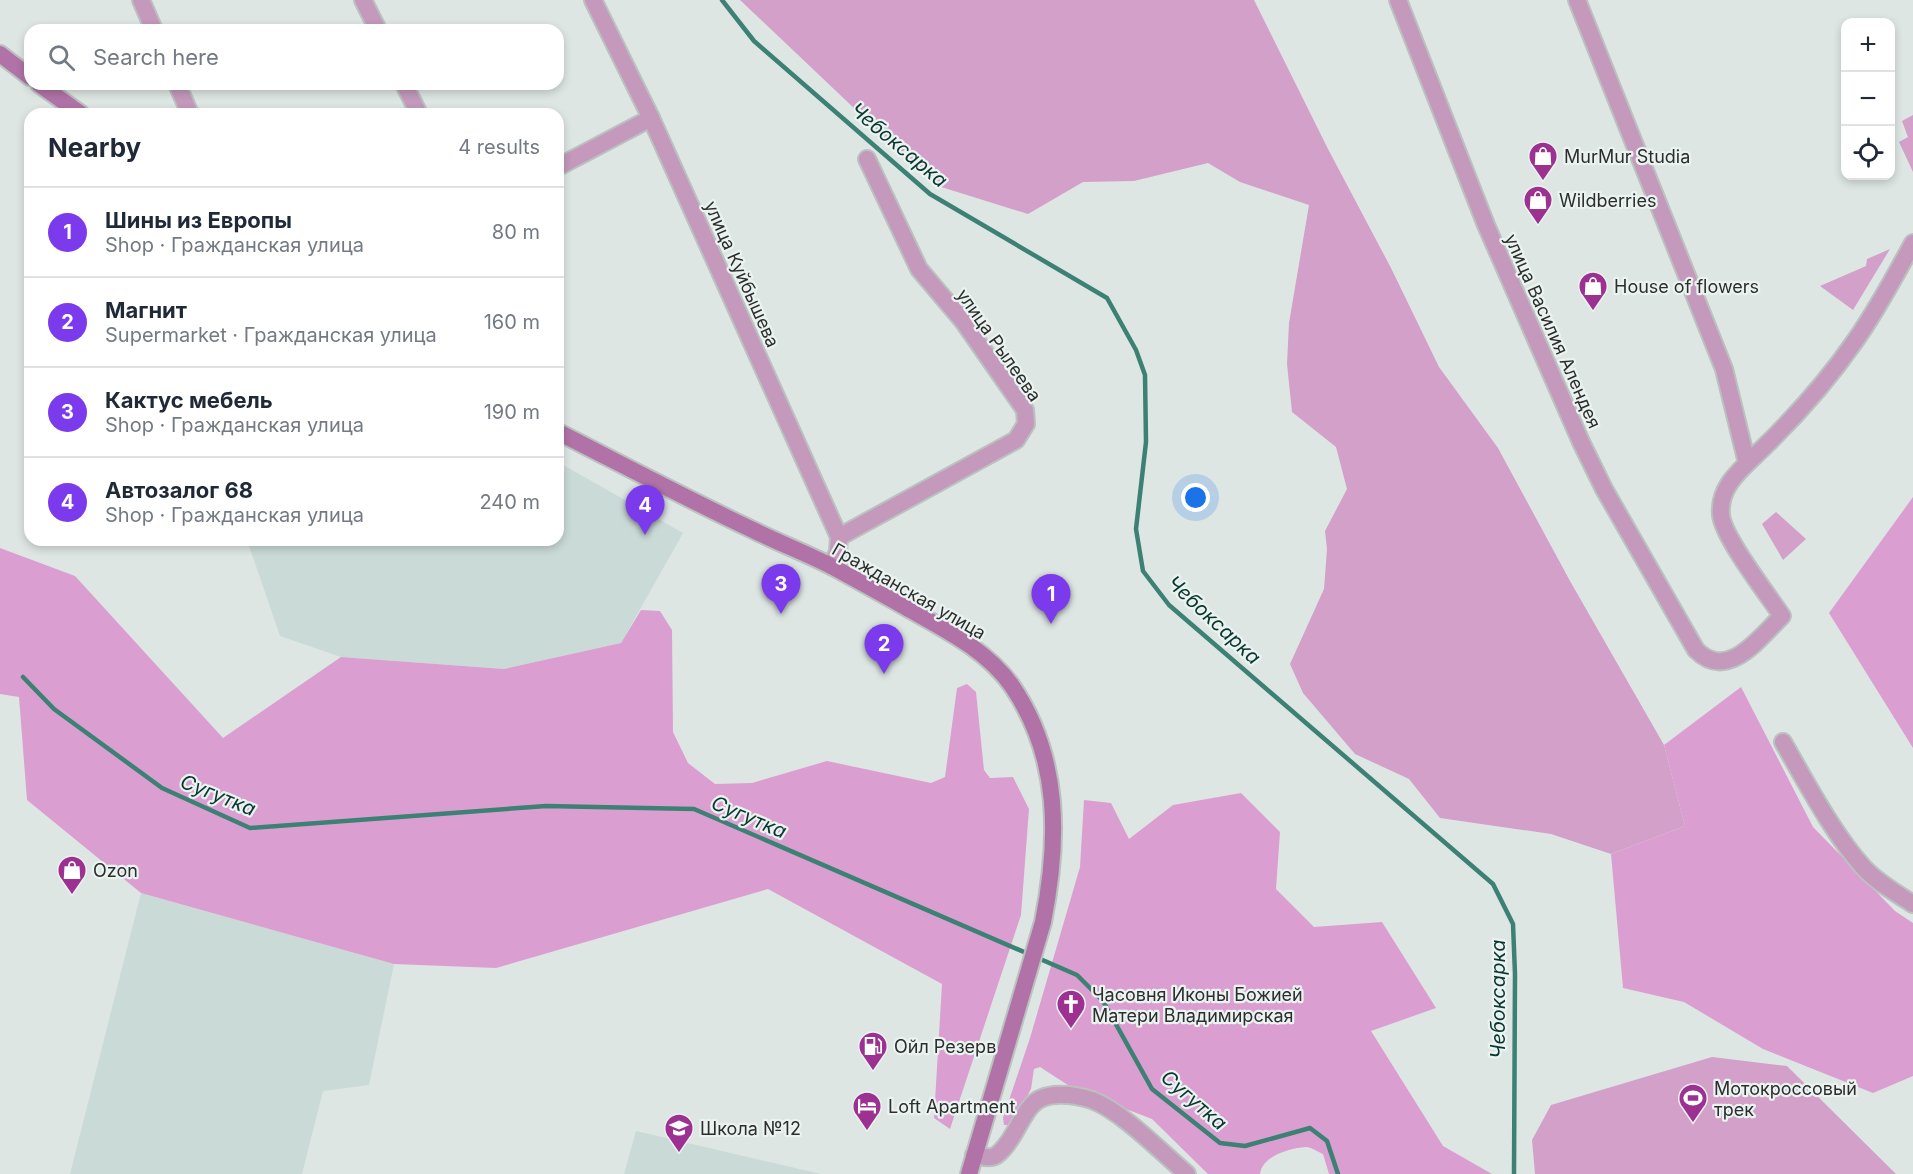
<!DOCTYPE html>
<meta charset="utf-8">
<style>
body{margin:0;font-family:Inter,sans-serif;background:#f6f6f7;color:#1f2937}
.controls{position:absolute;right:18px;top:18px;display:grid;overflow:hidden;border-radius:12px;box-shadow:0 3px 9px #0003}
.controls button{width:54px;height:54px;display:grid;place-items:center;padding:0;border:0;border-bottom:2px solid #e0e1e3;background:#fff;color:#1f2937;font:30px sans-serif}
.you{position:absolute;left:1196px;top:498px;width:21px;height:21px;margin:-15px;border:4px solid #fff;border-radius:50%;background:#1a73e8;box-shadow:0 0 0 9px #1a73e833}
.badge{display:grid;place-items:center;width:39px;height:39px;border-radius:50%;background:#7c3aed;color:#fff;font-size:20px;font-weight:700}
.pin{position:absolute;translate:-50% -50px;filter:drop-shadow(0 2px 3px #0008)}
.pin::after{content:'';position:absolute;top:32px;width:21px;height:18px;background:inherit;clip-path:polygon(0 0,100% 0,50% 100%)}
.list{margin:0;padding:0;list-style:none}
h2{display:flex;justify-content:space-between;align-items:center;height:78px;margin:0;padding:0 24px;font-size:26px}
h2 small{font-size:20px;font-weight:400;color:#747a83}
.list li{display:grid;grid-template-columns:39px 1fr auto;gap:18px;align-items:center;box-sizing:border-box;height:90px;padding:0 24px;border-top:2px solid #e0e1e3}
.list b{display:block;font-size:22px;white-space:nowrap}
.list p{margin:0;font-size:20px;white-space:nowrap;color:#747a83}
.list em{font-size:20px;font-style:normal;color:#747a83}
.icon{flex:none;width:33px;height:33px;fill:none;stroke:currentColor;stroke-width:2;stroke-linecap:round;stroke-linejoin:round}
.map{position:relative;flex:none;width:1913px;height:1174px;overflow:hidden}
.search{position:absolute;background:#fff;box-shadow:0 3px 9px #0003;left:24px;top:24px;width:540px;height:66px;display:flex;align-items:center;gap:15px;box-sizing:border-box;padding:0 21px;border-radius:18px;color:#747a83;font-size:22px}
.panel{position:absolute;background:#fff;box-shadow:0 3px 9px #0003;left:24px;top:108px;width:540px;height:438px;border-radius:18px}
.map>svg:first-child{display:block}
.built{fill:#cadad7}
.green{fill:#d2a0c9}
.forest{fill:#da9fd0}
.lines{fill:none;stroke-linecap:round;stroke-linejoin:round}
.stream{stroke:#3c8174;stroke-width:4.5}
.minor-casing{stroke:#bac1bf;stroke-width:20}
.secondary-casing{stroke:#bac1bf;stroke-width:20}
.minor{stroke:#c499bc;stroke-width:16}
.secondary{stroke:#b173a7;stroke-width:16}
.labels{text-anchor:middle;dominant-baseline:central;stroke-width:4.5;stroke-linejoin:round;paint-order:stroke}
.poi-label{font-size:18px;fill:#2b2e2d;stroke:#ebf3f1;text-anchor:start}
.street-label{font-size:18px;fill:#2b2e2d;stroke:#ebf3f1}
.water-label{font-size:20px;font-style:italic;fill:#09372f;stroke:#ebf3f1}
</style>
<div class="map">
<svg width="1913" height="1174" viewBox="0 0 1913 1174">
<rect width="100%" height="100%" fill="#dee6e4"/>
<g class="built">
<path d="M558,462l125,71 -62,110 -117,26 -163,-12 -61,-21 -33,-96h311z"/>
<path d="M141,893l253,71 -25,121 -46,6 -21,83h-232z"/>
<path d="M636,1131l185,43h-197z"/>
</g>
<g class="green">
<path d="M740,0h514l74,149 63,119 48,99 59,81 72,133 94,164 21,81 -74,28 -60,-20 -111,-16 -31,-39 -54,-25 -52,-61 -13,-29 34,-75 3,-40 -2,-18 22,-42 -11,-42 -44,-35 -5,-48 2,-41 20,-118 -69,-23 -32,-19 -74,18 -51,1 -55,32 -93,-29z"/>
<path d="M1913,115v57l-14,-30 9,-5 -6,-16z"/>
<path d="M1890,249l-37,61 -33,-24 46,-20 1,-7z"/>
<path d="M1776,512l30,27 -23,21 -21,-36z"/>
<path d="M1712,1057l75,9 109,108h-361l-3,-34 19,-35z"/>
</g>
<g class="forest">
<path d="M1913,497v251l-84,-135z"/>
<path d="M0,548l75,28 148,162 118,-81 163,12 117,-26 20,-33 19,1 12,19 1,102 15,31 27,21 37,-1 75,-22 104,22 14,-6 12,-89 10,-4 9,8 8,78 6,8 23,-1 16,32 -8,106 -71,214 -16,-11 8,-134 -174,-95 -272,79 -102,-4 -253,-71 -114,-93 -8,-103 -19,-3z"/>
<path d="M1741,687l72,140 82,84 18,12v153l-40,17 -110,-44 -79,-47 -61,-14 -12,-134 74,-28 -21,-81z"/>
<path d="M1241,793l39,39 -4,57 38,38 68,-5 54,86 -65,23 72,115 49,28h-163l-6,-20c-5,-2 -12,-7 -17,-7 -16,1 -44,9 -46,27h-52l-56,-55 -78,-30 -34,-22 -6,2 -3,20 -19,36h-8l-1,-7 27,-80 50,-171 4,-67 27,3 18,36 44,-34z"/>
</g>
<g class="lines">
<g class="stream">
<path d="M722,0l32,41 176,153 177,104 29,52 9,25 1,67 -10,87 7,42 26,34 324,279 20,40 2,50 -1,200"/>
<path d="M23,677l31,32 108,79 88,40 296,-22 148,3 383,166 26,26 49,88 68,54 25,3 65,-18 17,13 11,33"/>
</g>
<g class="minor-casing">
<g id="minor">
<path d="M141,0l13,30"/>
<path d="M363,0l15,30"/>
<path d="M593,0l58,118 188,419 -1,15 -7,14"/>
<path d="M1398,0l88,225 95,217 23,47 92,161c32,32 63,-12 86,-34 -14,-21 -59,-79 -61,-101 -3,-30 23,-48 42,-67 34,-33 65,-68 92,-107 22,-31 40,-65 58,-98"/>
<path d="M1577,0l147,369 23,94"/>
<path d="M177,84l13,30"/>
<path d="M404,84l15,30"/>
<path d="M558,167l93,-49"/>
<path d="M839,537l177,-97 10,-16 -1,-14 -62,-89 -44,-52 -52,-110"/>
<path d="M1783,742c23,40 50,92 81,126 14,15 32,25 49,36"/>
<path d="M974,1155c6,1 13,3 18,2 5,-1 8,-5 11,-8 12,-13 17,-30 28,-43 13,-16 43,-12 61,-6 31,12 69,52 95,74"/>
</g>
</g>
<g class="secondary-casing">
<g id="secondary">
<path d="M0,54l30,23"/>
<path d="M39,84l42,30"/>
<path d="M558,432c65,33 129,67 195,98 26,13 53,23 78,36 26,14 51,28 76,42 37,21 80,42 105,78 49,72 47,155 31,236l-74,252"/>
</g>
</g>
<use href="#minor" class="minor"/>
<use href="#secondary" class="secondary"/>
</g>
<defs>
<g id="shop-pin" transform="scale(1.5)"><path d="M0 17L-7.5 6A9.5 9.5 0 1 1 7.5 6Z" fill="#9d3191" stroke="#ebf3f1"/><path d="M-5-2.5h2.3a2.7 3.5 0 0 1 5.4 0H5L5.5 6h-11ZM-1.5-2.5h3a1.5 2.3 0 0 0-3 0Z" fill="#fff"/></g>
<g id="church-pin" transform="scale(1.5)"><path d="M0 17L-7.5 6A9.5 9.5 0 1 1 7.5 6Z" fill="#9d3191" stroke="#ebf3f1"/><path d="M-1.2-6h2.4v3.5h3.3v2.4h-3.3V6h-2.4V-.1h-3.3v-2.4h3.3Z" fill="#fff"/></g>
<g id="fuel-pin" transform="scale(1.5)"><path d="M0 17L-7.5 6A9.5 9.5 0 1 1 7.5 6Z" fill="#9d3191" stroke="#ebf3f1"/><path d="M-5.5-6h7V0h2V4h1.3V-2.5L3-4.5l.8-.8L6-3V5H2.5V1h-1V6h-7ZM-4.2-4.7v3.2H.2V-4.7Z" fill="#fff"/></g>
<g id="stadium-pin" transform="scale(1.5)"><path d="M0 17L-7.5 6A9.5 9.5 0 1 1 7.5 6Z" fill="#9d3191" stroke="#ebf3f1"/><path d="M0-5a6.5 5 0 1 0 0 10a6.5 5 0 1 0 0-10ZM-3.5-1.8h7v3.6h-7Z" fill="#fff"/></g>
<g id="hotel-pin" transform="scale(1.5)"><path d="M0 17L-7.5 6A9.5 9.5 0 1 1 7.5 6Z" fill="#9d3191" stroke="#ebf3f1"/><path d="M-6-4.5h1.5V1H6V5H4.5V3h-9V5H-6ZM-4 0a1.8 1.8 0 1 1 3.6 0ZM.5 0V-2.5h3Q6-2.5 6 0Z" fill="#fff"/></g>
<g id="school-pin" transform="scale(1.5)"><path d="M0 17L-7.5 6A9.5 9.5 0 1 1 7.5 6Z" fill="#9d3191" stroke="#ebf3f1"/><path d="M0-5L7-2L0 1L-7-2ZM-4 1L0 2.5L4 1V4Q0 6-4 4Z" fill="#fff"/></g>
</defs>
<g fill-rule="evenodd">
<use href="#shop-pin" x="1543" y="156"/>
<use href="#shop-pin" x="1538" y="200"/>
<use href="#shop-pin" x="1593" y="286"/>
<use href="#shop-pin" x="72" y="870"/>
<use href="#church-pin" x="1071" y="1004"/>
<use href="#fuel-pin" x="873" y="1046"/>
<use href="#stadium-pin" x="1693" y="1098"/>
<use href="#hotel-pin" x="867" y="1106"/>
<use href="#school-pin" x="679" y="1128"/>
</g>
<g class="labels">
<g class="poi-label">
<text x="1564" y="156">MurMur Studia</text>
<text x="1559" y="200">Wildberries</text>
<text x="1614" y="286">House of flowers</text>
<text x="93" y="870">Ozon</text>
<text x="1092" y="994">Часовня Иконы Божией<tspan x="1092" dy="21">Матери Владимирская</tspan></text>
<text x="894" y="1046">Ойл Резерв</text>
<text x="1714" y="1088">Мотокроссовый<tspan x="1714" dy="21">трек</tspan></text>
<text x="888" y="1106">Loft Apartment</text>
<text x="700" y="1128">Школа №12</text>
</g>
<g class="street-label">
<text transform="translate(742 274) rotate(66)">улица Куйбышева</text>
<text transform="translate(1553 331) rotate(66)">улица Василия Алендея</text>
<text transform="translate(999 345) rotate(55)">улица Рылеева</text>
<text transform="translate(909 591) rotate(30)">Гражданская улица</text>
</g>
<g class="water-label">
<text transform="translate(899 145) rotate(40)">Чебоксарка</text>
<text transform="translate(1214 620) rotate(43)">Чебоксарка</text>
<text transform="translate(218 795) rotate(22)">Сугутка</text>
<text transform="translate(749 817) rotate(23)">Сугутка</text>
<text transform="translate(1498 999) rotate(-90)">Чебоксарка</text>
<text transform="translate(1194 1100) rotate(41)">Сугутка</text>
</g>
</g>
</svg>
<div class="controls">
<button>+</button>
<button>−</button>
<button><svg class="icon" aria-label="locate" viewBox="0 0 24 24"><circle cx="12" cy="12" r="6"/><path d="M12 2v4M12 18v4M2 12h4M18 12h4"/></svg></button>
</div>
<div class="you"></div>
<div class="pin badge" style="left:1051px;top:624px">1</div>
<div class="pin badge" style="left:884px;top:674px">2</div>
<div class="pin badge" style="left:781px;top:614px">3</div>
<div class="pin badge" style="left:645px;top:535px">4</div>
<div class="search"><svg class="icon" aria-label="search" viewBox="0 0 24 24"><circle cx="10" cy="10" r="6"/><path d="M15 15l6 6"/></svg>Search here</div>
<section class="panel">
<h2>Nearby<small>4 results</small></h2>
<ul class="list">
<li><span class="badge">1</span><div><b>Шины из Европы</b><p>Shop · Гражданская улица</p></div><em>80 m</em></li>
<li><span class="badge">2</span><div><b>Магнит</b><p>Supermarket · Гражданская улица</p></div><em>160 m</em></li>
<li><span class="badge">3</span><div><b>Кактус мебель</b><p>Shop · Гражданская улица</p></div><em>190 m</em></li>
<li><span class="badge">4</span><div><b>Автозалог 68</b><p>Shop · Гражданская улица</p></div><em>240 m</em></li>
</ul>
</section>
</div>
